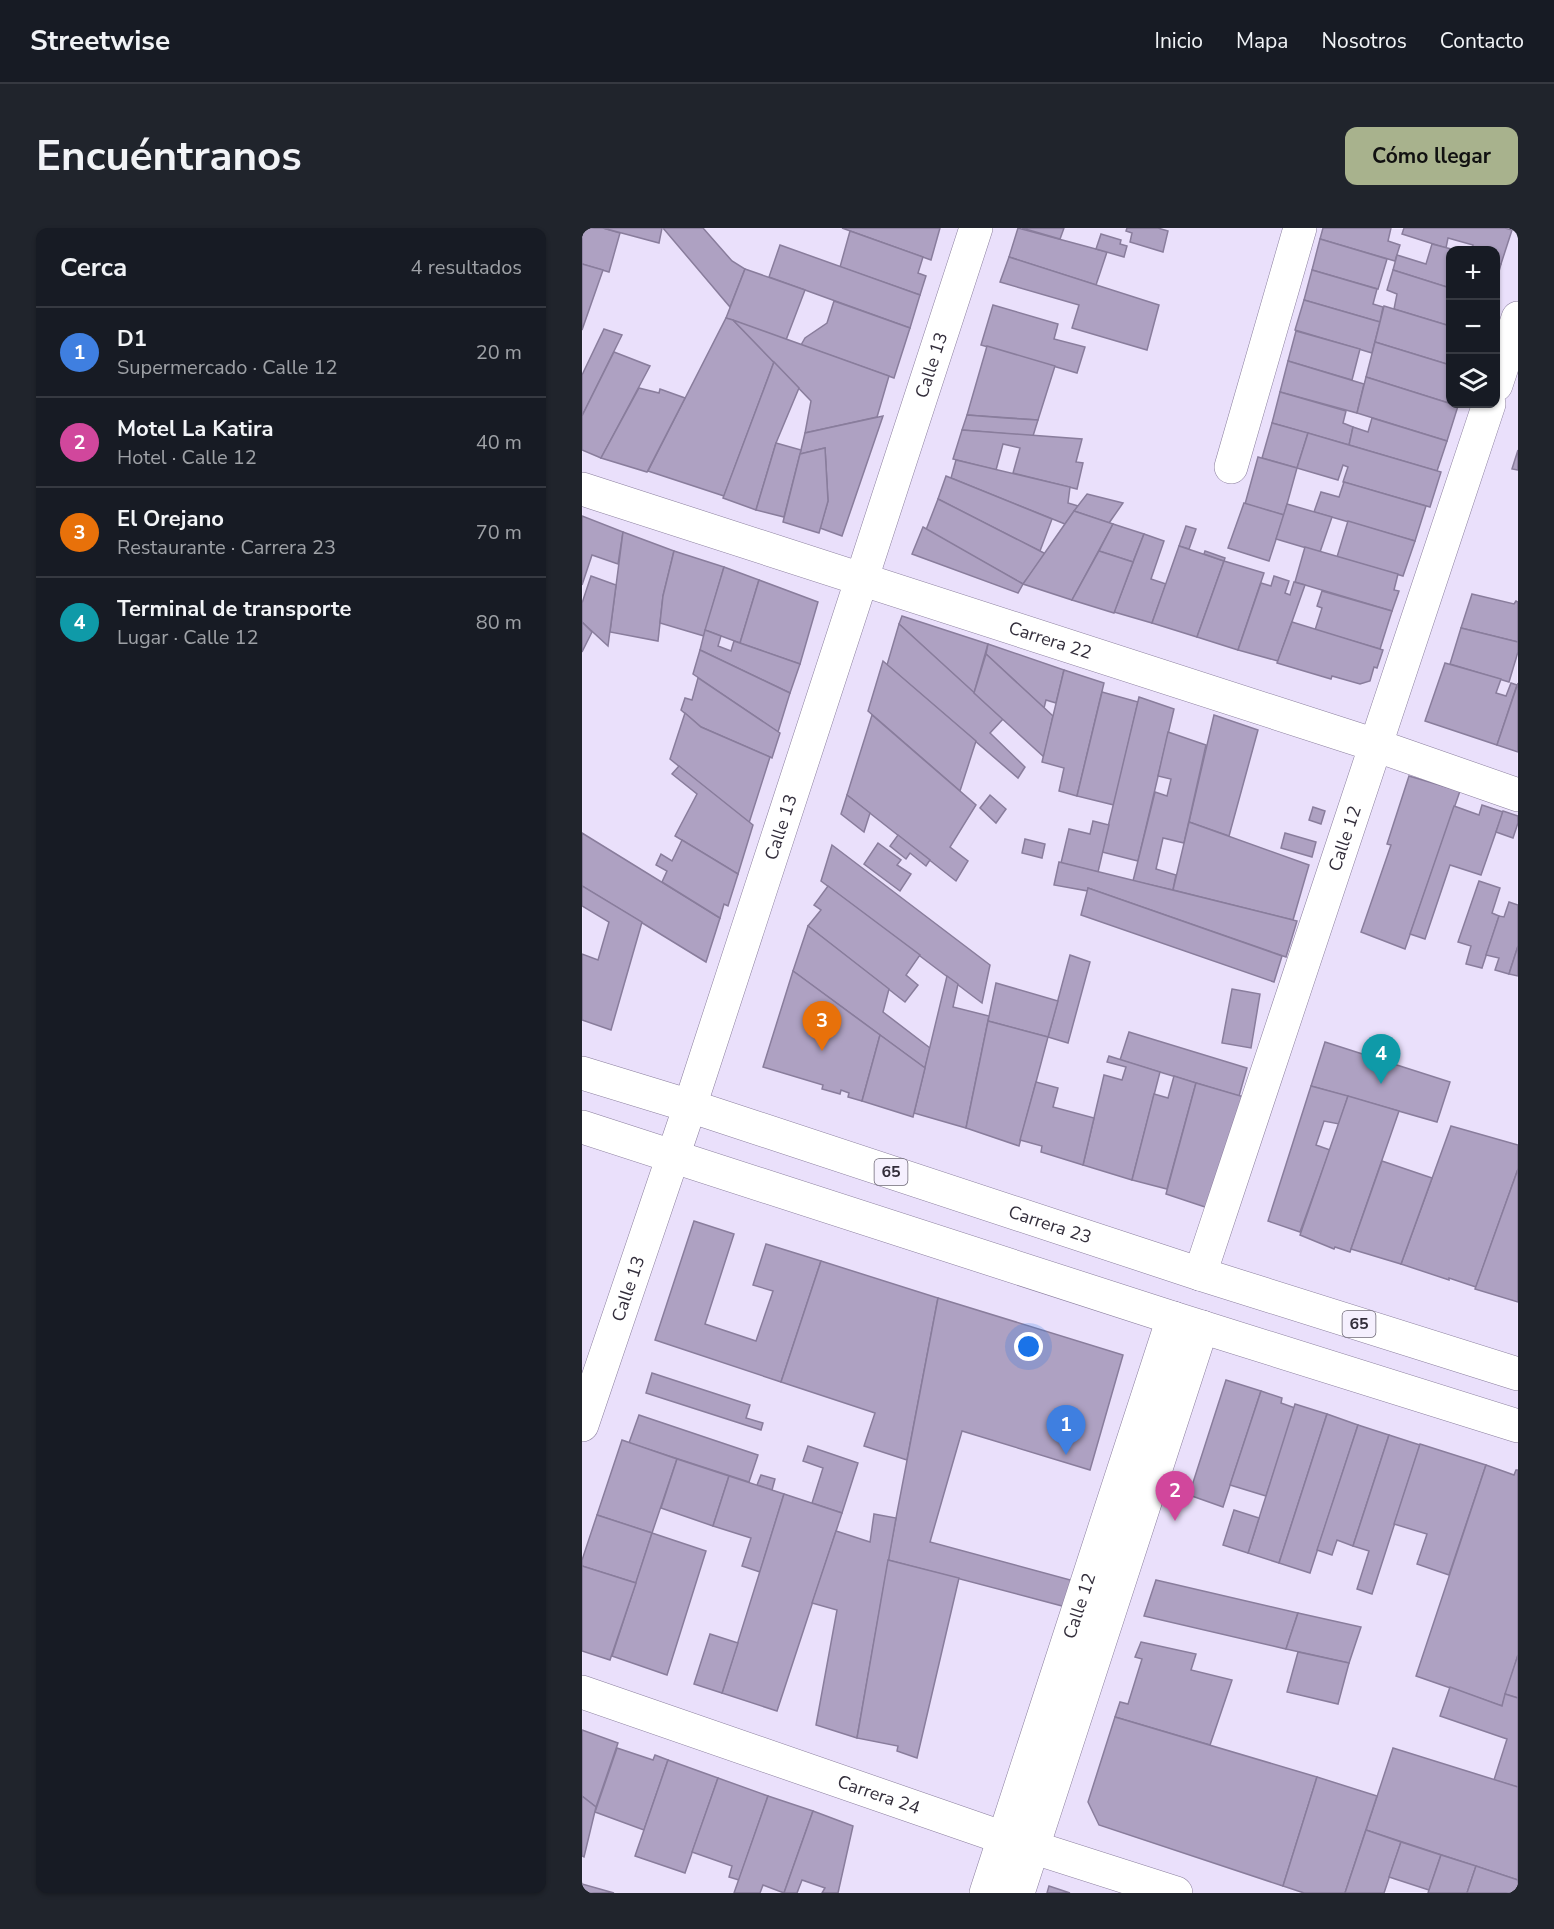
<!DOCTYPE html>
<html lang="es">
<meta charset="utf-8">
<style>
body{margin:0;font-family:"Nunito Sans",sans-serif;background:#20242c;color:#f1f3f6}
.controls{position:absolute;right:18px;top:18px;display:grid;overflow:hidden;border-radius:12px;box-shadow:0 2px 4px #0004}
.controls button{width:54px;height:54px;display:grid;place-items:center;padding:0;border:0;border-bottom:2px solid #363941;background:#171b24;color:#f1f3f6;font:30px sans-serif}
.you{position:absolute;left:447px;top:1119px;width:21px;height:21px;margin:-15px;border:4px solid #fff;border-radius:50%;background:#1a73e8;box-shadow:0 0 0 9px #1a73e833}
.badge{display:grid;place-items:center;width:39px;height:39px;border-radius:50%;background:#a8b28d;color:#fff;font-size:20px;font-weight:700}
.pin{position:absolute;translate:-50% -50px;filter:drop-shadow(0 2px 3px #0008)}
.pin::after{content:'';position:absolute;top:32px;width:21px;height:18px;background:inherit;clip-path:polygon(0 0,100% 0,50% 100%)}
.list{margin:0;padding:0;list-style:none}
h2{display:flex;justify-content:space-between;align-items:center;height:78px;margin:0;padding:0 24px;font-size:26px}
h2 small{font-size:20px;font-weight:400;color:#9ea1a6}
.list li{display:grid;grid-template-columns:39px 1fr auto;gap:18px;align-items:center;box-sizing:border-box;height:90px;padding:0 24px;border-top:2px solid #363941}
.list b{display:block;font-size:22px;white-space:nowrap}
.list p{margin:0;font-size:20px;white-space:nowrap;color:#9ea1a6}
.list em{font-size:20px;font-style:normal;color:#9ea1a6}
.icon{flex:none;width:33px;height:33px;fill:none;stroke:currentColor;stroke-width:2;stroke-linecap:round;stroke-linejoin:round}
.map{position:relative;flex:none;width:936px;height:1665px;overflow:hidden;border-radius:12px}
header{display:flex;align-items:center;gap:36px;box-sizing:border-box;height:84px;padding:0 30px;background:#171b24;border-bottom:2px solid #363941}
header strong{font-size:28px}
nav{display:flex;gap:33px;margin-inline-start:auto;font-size:21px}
.intro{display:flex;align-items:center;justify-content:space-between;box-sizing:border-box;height:144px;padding:0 36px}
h1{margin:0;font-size:42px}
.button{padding:15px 27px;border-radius:12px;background:#a8b28d;color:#111;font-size:21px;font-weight:700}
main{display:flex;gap:36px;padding:0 36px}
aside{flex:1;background:#171b24;border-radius:12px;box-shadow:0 2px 4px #0004}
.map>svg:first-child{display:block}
.building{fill:#aea1c2;stroke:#897d9c;stroke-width:1.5}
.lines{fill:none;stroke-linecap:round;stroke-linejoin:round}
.minor-casing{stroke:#8a7e9d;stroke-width:34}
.major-casing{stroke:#8a7e9d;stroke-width:34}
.minor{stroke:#fff;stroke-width:33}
.major{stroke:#fff;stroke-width:33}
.labels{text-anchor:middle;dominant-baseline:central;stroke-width:5;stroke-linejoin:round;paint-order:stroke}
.shield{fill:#f5f0fe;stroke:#6d6876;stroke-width:1.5}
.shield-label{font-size:16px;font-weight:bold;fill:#332e3b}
.street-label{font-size:18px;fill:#332e3b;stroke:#f5f0fe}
</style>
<header>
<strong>Streetwise</strong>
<nav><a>Inicio</a><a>Mapa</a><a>Nosotros</a><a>Contacto</a></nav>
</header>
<div class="intro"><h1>Encuéntranos</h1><a class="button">Cómo llegar</a></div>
<main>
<aside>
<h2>Cerca<small>4 resultados</small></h2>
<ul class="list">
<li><span class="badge" style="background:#3f7fe0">1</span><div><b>D1</b><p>Supermercado · Calle 12</p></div><em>20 m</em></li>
<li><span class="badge" style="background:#d1479c">2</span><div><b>Motel La Katira</b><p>Hotel · Calle 12</p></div><em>40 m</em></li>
<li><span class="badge" style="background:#e8710a">3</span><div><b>El Orejano</b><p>Restaurante · Carrera 23</p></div><em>70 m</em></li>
<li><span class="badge" style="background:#0f9aa8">4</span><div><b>Terminal de transporte</b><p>Lugar · Calle 12</p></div><em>80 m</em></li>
</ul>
</aside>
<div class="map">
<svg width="936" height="1665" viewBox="0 0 936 1665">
<rect width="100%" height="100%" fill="#eae0fb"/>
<g class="building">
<path d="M0,0h21l17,5 -11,39 -27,-8z"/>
<path d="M21,0h59l-3,15z"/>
<path d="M81,0h40l29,33 13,8 -15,38z"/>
<path d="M260,0h98l-9,32z"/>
<path d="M436,0l89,24 -11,33 -87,-28z"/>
<path d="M440,0h42l-4,11z"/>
<path d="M545,0h31l10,3 -5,21 -33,-10 2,-9 -6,-2z"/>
<path d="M741,0h68l-3,13 12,4 -5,16 -75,-22z"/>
<path d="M822,0h101l7,2 -11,34 -5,-1v-13h-24l1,-5 -25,-7 -2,10 -44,-14z"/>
<path d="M268,3l73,26 -5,16 8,3 -6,19 -80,-28z"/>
<path d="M519,6l20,6 -1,4 7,2 -3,11 -28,-8z"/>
<path d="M738,11l67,20 -9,30 -66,-19z"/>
<path d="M850,16l23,6h-5v38l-57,-18 4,-15 29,9z"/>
<path d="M198,17l140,50 -10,33 -141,-51z"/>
<path d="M427,29l150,48 -12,45 -75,-22 7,-23 -79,-23z"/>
<path d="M914,35l5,1 -5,18z"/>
<path d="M0,36l21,6 -21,60z"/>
<path d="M163,41l60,21 -19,50 -60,-22z"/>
<path d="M730,42l65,19 -4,15 10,3 -3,15 -76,-22z"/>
<path d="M811,42l57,18v38l-56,-17 3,-15 -10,-4z"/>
<path d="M722,72l76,22 -8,31 -77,-23z"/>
<path d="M252,73l76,27 -16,50 -93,-33 4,-7 22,-15z"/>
<path d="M411,77l65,19 -4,15 31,8 -8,26 -96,-28z"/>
<path d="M802,78l66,20v39l-75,-23z"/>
<path d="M144,90l7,2 41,42 -50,134 -76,-25z"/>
<path d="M151,92l156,56 -12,41 -72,16 6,-32z"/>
<path d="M22,101l18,6 -40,81v-41z"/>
<path d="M714,103l64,18 -8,31 -64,-19z"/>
<path d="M793,114l75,23v39h8v2l-92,-29z"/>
<path d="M405,118l68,20 -17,54 -71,-5z"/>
<path d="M32,124l36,14 -49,92 -19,-8v-34z"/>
<path d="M706,133l76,23 -7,29 -77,-21z"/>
<path d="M192,134l25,26 -23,55 -20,67 -33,-12z"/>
<path d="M784,149l92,29 -11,35 -90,-28z"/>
<path d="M57,160l20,5 1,-4 25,9 -38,74 -46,-14z"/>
<path d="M698,164l66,19 -3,12 10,4 -4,18 -77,-22z"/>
<path d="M385,187l38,3 33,2 -5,16 -71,-6z"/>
<path d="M301,188l-41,120 -22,-8 8,-27 -3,-53 -25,6 5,-21z"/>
<path d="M790,190l75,23 -10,30 -88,-26 4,-18 15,5z"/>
<path d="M690,195l36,10 -11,35 -35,-10z"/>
<path d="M380,202l120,9 -6,23 7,1 -6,26 -64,-16 7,-25 -17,-4 -7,26 -43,-11z"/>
<path d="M726,205l133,39 -11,35 -87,-25 5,-15 -5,-2 -5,15 -41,-12z"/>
<path d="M194,215l25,7 -17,67 -28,-7z"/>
<path d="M243,220l3,53 -9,32 -36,-11 17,-68z"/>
<path d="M936,222v20l-6,-1z"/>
<path d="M676,229l39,11 -13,47 -39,-11z"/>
<path d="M374,232l114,27 -2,16 10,3 -13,18 -114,-46z"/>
<path d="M364,248l106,43 -12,32 -102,-52z"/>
<path d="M762,254l82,24 -11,35 -101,-29 7,-20 18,5z"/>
<path d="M505,266l36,9 -14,20 -35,-12z"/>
<path d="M356,271l102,52 6,3 -23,30 -97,-54z"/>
<path d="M662,275l40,12 -15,46 -41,-13z"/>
<path d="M705,276l45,13 -12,35 -44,-13z"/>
<path d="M492,283l39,13 -41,76 -49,-16z"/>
<path d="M0,288l41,16 -5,32 -26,-9 -10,30z"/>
<path d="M766,293l67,20 -12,35 -66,-19z"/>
<path d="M531,296l31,10 -11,28 -34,-11z"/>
<path d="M604,298l10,3 -7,20 -10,-3z"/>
<path d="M341,299l100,57 -5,9 -106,-39z"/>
<path d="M41,304l51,19 -11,45 -5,45 -48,-9z"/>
<path d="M562,306l20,7 -13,38 15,5 -14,39 -38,-11z"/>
<path d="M597,318l45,15 -27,76 -45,-14z"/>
<path d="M723,319l93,27 -4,16 5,1 -7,20 -97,-29z"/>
<path d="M92,323l50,16 -20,69 -44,-13 3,-27z"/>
<path d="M517,323l34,11 -19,51 -42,-13z"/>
<path d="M623,323l20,7 -1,3 -20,-7z"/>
<path d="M642,333l40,12 -26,77 -41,-13z"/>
<path d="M142,339l35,13 -19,63 -35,-13z"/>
<path d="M9,348l25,9 -8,61 -26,-24v-19z"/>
<path d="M692,348l15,5 -4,12 5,2 4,-13 11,3 -27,76 -40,-11 23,-67 10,3z"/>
<path d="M177,352l59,22 -18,62 -60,-21z"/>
<path d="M740,363l70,20 -12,38 -65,-19 7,-22 -5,-2z"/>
<path d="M890,366l42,10 2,-3 2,1v40l-57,-14z"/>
<path d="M320,388l86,28 -14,49 -75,-69z"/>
<path d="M0,394l10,10 -10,20z"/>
<path d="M710,394l91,28 -6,18 -3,-1 -4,14 -10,3 -28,-8 -1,3 -54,-16z"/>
<path d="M317,396l104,95 -13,14 35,34 -7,11 -131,-113z"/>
<path d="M879,400l57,14v10l-9,30 -59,-18z"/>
<path d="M123,402l16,6 -3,10 13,5 3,-10 66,23 -10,29 -90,-43z"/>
<path d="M406,416l76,26 -8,33 -10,-3 -2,8 -58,-54z"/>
<path d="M118,422l90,43 -12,39 -85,-58z"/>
<path d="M404,426l67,62 -9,41 -70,-64z"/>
<path d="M301,433l93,80 -16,50 -92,-80z"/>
<path d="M863,435l56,16 -5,14 10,3 5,-13 6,2 -20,60 -72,-24z"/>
<path d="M482,442l40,13 -27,113 -18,-5 5,-23 -22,-6z"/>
<path d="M116,450l82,55 -8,25 -71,-31 -20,-17 4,-12 7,2z"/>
<path d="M936,455v69l-21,-7z"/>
<path d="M520,464l36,10 -24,103 -37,-9z"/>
<path d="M557,469l35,12 -36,152 -36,-9z"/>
<path d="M103,485l16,14 69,30 -21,66 -79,-64z"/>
<path d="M290,487l104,90 -26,42 18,14 -12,20 -109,-86z"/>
<path d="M632,487l44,15 -29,106 -40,-14z"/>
<path d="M586,504l38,13 -22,98 -21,-5 -7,31 20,6 -3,15 -40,-9 22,-89 12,4 4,-17 -13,-3z"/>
<path d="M97,538l74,59 -15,49 -63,-38 22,-42 -25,-20z"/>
<path d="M827,548l51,15 -55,158 -44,-17 30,-87 -4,-1z"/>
<path d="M265,567l23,18 -6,19 -23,-18z"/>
<path d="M408,567l16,14 -10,14 -16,-15z"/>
<path d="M900,577l21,7 -22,63 -31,-10 -25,74 -15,-5 44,-128 25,9z"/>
<path d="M731,579l12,4 -4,13 -12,-4z"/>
<path d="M921,583l15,5v7l-5,15 -17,-6z"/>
<path d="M511,593l16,4 -11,47 -37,-9 8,-34 21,5z"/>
<path d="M607,594l120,43 -16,55 -120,-30z"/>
<path d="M0,605l138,85 -14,44 -124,-76z"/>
<path d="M703,605l31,9 -4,15 -31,-9z"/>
<path d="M316,607l32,25 -4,6 -16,-13 -4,6 -16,-13z"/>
<path d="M443,611l20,5 -3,14 -20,-5z"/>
<path d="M100,612l56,34 -10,32 -4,-2 -4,14 -58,-36 5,-11 -11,-6 5,-11 11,7z"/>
<path d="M296,615l23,17 -4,5 14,9 -11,17 -36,-27z"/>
<path d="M250,617l158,120 -8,38 -161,-122z"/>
<path d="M477,634l238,59 -11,36 -198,-69v3l-34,-6z"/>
<path d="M897,653l21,7 -8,25 7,3 -17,52 -16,-4 5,-18 -13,-4z"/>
<path d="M0,658l60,36 -31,108 -29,-10v-66l16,6 11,-38 -27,-16z"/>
<path d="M246,658l92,69 -14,20 12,10 -13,17 -97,-76 13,-16 -7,-5z"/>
<path d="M506,660l194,68 -8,26 -193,-67z"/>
<path d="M927,674l9,3v41l-9,28 -14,-4 4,-12 -13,-3 13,-39 5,1z"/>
<path d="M226,698l81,63 -6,23 47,36 -5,20 -132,-97z"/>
<path d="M936,718v30l-9,-2z"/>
<path d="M488,727l20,7 -22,81 -20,-6z"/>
<path d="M211,743l87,64 -18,66 -14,-4 1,-4 -8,-3 -1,4 -18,-5 1,-4 -60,-18z"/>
<path d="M365,748l11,8 -5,23 36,9 -23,112 -52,-15z"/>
<path d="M414,755l62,18 -10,36 -60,-16z"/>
<path d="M650,761l28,5 -9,54 -29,-5z"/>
<path d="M406,793l60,16 -29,109 -53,-18z"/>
<path d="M547,804l118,36 -8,28 -119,-36z"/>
<path d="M298,807l45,33 -12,49 -51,-16z"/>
<path d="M743,814l125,40 -13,40 -126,-36z"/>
<path d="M527,828l51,16 -28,108 -49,-15 21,-90 18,5 4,-13 -19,-5z"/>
<path d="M592,848l22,7 -29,106 -35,-9 22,-86 14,4z"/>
<path d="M454,854l22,6 -5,19 41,11 -11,47 -42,-13 1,-6 -22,-6z"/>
<path d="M614,855l48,14 -33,112 -45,-15z"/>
<path d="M729,858l37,10 -9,28 -15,-3 -8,24 14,5 -30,82 -32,-11z"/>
<path d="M766,868l51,15 -49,141 -15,-5 -1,2 -34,-14z"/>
<path d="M869,898l67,19v24l-42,118 -27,-9v2l-48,-16z"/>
<path d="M800,933l50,17 -31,86 -50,-15z"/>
<path d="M936,941v133l-43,-13z"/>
<path d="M112,993l40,13 -29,90 51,17 17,-50 -20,-6 13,-41 55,17 -40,121 -126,-42z"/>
<path d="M239,1033l117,37 -31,162 -43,-14 11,-33 -94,-31z"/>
<path d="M356,1070l185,57 -33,115 -128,-39 -32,111 144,39 -8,26 -178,-47z"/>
<path d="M70,1145l98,32 -4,13 17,5 -2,7 -115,-37z"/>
<path d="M644,1152l35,11 -38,116 -34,-12z"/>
<path d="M679,1163l21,7 -1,5 14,5 -29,88 -36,-11z"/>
<path d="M713,1176l32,10 -48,149 -31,-10z"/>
<path d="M745,1186l31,11 -48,148 -31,-10z"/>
<path d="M57,1187l119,40 -9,27 -120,-39z"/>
<path d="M776,1197l31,10 -36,111 -16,-6 -5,15 -15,-5z"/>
<path d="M807,1207l31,10 -48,149 -15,-5 12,-38 -16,-5z"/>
<path d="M40,1212l55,19 -25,74 -55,-18z"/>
<path d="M838,1216l66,21 -37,110 -32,-11 10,-30 -33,-10z"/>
<path d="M226,1218l50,17 -16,50 -30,-10 11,-35 -20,-7z"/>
<path d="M95,1231l52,17 -16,50 -52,-18z"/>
<path d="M904,1237l28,10 2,-5h2v185l-16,51 -86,-30z"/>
<path d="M179,1247l14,4 -3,11 -15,-5z"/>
<path d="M147,1248l55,18 -24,78 -18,-6 9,-28 -38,-12z"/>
<path d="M202,1266l58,19 -65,198 -55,-18z"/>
<path d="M652,1282l25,8 -11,35 -25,-8z"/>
<path d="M292,1286l22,4 -39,220 -41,-13 21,-115 -25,-7 24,-72 34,11z"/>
<path d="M15,1287l55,18 -16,50 -54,-17v-6z"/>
<path d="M70,1305l54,18 -39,124 -55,-19z"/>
<path d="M306,1332l71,18 -42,180 -20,-7 1,-5 -41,-8z"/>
<path d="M0,1338l54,17 -26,77 -28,-9z"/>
<path d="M574,1352l142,33 -12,36 -142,-33z"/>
<path d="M716,1385l63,14 -12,36 -63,-14z"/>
<path d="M128,1406l28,9 -16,50 -28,-9z"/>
<path d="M559,1414l55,12 -5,16 41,10 -22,65 -95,-28 5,-15 8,2 14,-45 -7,-2z"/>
<path d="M716,1424l51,11 -11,41 -51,-12z"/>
<path d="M936,1427v43l-13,-4z"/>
<path d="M868,1459l52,19 3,-12 13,4v89l-24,-7 13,-41 -67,-23z"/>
<path d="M533,1489l202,60 -34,109 -184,-61 -11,-23z"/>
<path d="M0,1502l36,13 -22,64 -14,-11z"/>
<path d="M35,1520l36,12 2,-5 13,5 -24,70 -49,-18z"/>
<path d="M811,1520l125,39v93l-152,-50z"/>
<path d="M86,1532l50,18 -33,95 -50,-17z"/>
<path d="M735,1549l60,19 -32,97h-41l-21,-7z"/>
<path d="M136,1550l50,18 -29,84 -10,-3 3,-11 -40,-14z"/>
<path d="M0,1568l14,11 -12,50 -2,-1z"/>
<path d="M186,1568l45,15 -29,82 -21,-8 -3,8h-26z"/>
<path d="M231,1583l40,15 -15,67h-16l3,-5 -23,-8 -5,13h-13z"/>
<path d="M784,1602l35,12 -17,51h-39z"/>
<path d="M819,1614l40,13 -12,35 -40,-13z"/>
<path d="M859,1627l35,11 -9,27h-39z"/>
<path d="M894,1638l42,14v13h-51z"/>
<path d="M0,1656l32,9h-32z"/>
<path d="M467,1658l21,7h-23z"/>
</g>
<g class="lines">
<g class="minor-casing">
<g id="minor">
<path d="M914,157l22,-67"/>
<path d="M649,239l69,-239"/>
<path id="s1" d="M0,261l793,256 143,50"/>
<path id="s2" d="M618,1046l289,-870"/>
<path id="s3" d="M0,1197l108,-319 286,-878"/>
<path id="s4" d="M0,1464l422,146 172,55"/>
<path id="s5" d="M404,1665l187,-575"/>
<path d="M436,1665l184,-566"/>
</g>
</g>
<g class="major-casing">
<g id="major">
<path id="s6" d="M0,845l108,33 510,168 318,100"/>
<path d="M0,899l591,191 345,108"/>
</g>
</g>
<use href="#minor" class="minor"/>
<use href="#major" class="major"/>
</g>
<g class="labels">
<g class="shield">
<rect x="292.5" y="931" width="33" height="26" rx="4.5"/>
<rect x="760.5" y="1083" width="33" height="26" rx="4.5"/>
</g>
<g class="shield-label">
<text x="309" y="944">65</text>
<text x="777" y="1096">65</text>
</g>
<g class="street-label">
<text stroke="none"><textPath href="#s3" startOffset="1116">Calle 13</textPath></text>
<text stroke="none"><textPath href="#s1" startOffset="492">Carrera 22</textPath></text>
<text stroke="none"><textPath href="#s3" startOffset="630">Calle 13</textPath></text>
<text stroke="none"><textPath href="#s2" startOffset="459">Calle 12</textPath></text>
<text stroke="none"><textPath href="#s6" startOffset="492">Carrera 23</textPath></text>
<text stroke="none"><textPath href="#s3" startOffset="144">Calle 13</textPath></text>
<text stroke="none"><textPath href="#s5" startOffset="302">Calle 12</textPath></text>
<text stroke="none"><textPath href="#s4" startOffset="314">Carrera 24</textPath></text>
</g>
</g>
</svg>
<div class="controls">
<button>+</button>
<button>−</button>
<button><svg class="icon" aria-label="layers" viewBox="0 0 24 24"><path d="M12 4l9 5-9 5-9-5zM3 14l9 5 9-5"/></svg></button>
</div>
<div class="you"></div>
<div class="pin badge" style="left:484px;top:1227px;background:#3f7fe0">1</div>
<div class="pin badge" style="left:593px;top:1293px;background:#d1479c">2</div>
<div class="pin badge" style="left:240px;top:823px;background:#e8710a">3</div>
<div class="pin badge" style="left:799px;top:856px;background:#0f9aa8">4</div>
</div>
</main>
